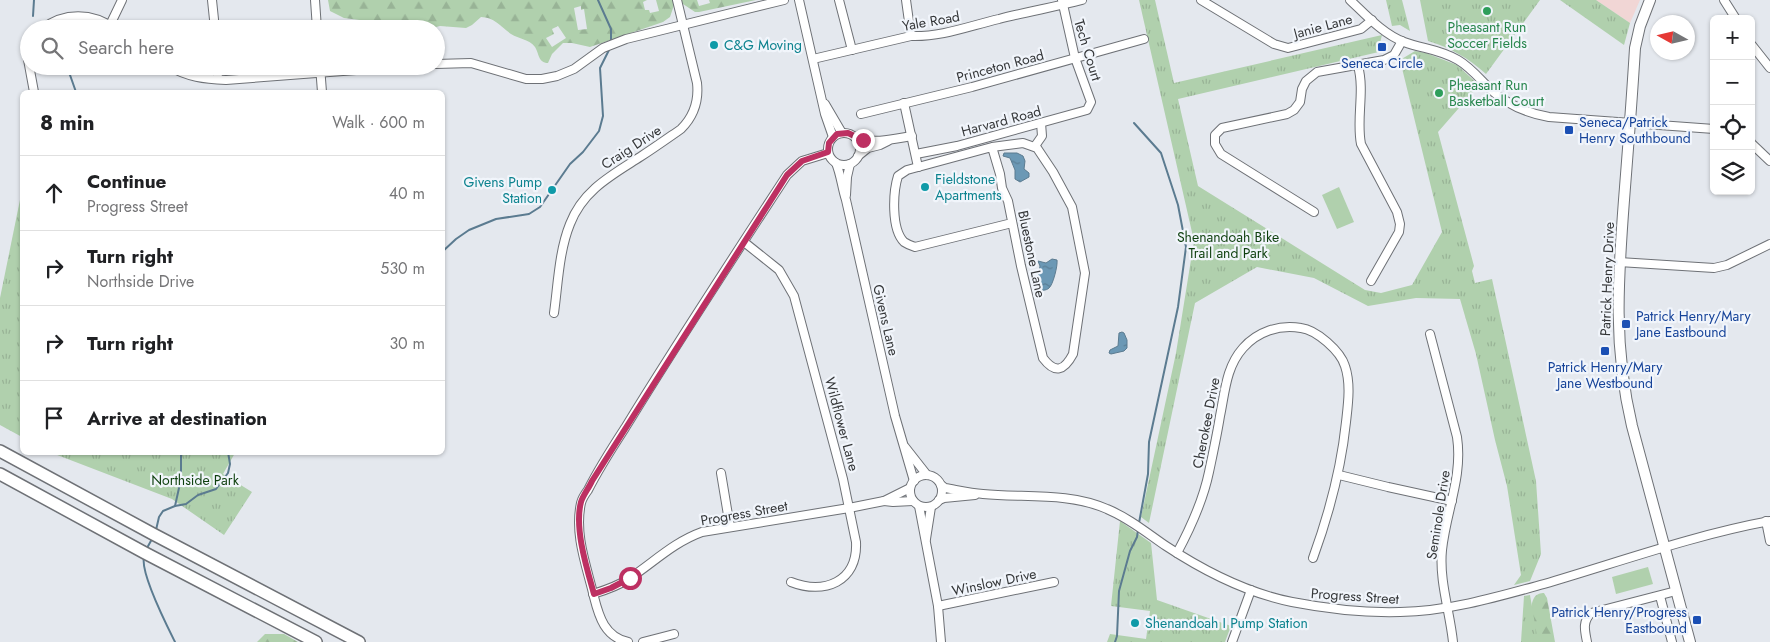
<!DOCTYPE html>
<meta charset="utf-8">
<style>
body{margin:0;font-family:Jost,sans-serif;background:#f6f6f6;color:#202124}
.controls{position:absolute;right:15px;top:15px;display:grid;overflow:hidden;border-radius:8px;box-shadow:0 1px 4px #0004}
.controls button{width:45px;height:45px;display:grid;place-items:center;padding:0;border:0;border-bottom:1px solid #e0e0e0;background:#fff;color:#202124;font:25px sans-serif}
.compass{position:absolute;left:1650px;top:15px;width:45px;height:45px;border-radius:50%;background:#fff;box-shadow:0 1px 4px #0004;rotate:278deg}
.stop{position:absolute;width:15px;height:15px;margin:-11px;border:4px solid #bd3062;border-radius:50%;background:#fff}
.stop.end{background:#bd3062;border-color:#fff;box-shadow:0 1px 5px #0008}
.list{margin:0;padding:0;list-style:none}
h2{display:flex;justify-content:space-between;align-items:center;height:65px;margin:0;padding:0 20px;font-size:21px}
h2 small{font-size:16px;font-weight:400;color:#757577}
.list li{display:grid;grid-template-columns:32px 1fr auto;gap:15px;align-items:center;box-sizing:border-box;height:75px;padding:0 20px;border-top:1px solid #e0e0e0}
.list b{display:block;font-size:19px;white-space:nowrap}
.list p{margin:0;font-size:16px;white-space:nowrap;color:#757577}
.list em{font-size:16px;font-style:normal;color:#757577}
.icon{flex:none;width:28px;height:28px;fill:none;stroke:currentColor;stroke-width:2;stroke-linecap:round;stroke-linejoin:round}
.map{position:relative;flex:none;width:1770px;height:642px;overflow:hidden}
.search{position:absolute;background:#fff;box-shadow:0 1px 4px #0004;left:20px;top:20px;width:425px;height:55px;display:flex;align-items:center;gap:12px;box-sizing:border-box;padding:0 18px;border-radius:28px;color:#757577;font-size:19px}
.panel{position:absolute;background:#fff;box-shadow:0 1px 4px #0004;left:20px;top:90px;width:425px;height:365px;border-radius:8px}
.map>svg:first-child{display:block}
.commercial{fill:#f1d6d5}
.grass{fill:#b0d0ad}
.forest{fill:url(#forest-firs);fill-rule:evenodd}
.park{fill:url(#park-tufts)}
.water{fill:url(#water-ripples);stroke:#5b7b90}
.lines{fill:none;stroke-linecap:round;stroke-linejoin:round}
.stream{stroke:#5b7b90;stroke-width:2}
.minor-casing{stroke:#6e7176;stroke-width:10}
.major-casing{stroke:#6e7176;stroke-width:12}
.highway-casing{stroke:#6e7176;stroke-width:14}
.minor{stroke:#fff;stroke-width:8}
.major{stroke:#fff;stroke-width:10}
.highway{stroke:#fff;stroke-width:11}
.route{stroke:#bd3062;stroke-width:6}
.leisure-dot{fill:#2e9e5b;stroke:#f1f5fb;stroke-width:2}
.culture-dot{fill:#0f9aa8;stroke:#f1f5fb;stroke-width:2}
.transit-dot{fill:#1a4fb4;stroke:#f1f5fb;stroke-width:2}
.labels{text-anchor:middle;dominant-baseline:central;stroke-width:4.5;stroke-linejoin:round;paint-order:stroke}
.street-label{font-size:14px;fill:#353739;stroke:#f1f5fb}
.leisure-label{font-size:14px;fill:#27864d;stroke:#f1f5fb}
.culture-label{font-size:14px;fill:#0d838f;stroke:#f1f5fb;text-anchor:start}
.transit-label{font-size:14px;fill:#164399;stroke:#f1f5fb}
.park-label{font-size:14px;fill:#0d3f0d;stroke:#f1f5fb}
</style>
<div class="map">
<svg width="1770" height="642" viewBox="0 0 1770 642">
<defs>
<pattern id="forest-firs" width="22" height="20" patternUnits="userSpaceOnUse" patternTransform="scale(1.25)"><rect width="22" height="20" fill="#b0d0ad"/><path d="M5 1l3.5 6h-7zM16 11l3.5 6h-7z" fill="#98b396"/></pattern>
<pattern id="park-tufts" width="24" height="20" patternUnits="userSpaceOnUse" patternTransform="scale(1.25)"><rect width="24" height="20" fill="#b0d0ad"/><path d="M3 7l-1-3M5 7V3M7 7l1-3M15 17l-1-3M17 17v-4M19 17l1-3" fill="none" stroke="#98b396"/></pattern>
<pattern id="water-ripples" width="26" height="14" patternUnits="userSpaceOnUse" patternTransform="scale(1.25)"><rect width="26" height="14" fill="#6b98b5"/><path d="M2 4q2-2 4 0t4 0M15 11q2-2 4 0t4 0" fill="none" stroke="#597d94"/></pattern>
</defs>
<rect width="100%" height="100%" fill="#e4e8ee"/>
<path class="commercial" d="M1596,0h44l-10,23z"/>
<g class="grass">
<path d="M1339,187l15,35 -17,7 -15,-34z"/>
<path d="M1648,567l5,17 -37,10 -4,-17z"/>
</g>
<g class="forest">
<path d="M328,0h319l-4,2 2,8h4l1,3 9,-2 -3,-11h41l2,6 11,-3 -1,-3h47l-57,12h-4l-15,-10 -6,3 -4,12 -7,5 -73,25 -18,-4h-9l-11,11 -4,9c-10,0 -9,-10 -13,-16 -6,-8 -16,-8 -24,-13 -10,-7 -17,-17 -30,-17l-9,8 -6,3 -26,-2 -12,3h-26l-19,-6 -39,-5 -14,-7zM581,6v4l3,-1 3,20 -9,1 -4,-22zM558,26l8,12 -14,9 -6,-9 8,-4 -2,-5z"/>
<path d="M1544,593l3,5 8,44h-20c-2,-12 -7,-34 -1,-44 2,-4 7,-5 10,-5z"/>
<path d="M265,634h19l14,8h-41z"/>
</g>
<g class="park">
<path d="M1139,0h16l19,83 208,-48 -2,8 3,8 -205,48 20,87 167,104 16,3 31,-8 30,-53 -42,-172 15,-9 11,2 31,12 22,20 -41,47 36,134 -2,5 3,12 17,-4 44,202 5,73 -11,27 -16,4 7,-10 -14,-89 -12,-46 -19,-86 -16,-55 -44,-1 -48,8 -54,-28 -57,-11 -62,36 -46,220 -8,-6 35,-164 18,-112z"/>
<path d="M1386,0h16l8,31 -10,-6 -8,1z"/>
<path d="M1420,0h120l-54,74c-18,-16 -35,-26 -58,-33z"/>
<path d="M1560,0h36l34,23 -6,22z"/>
<path d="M22,190v247l-22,-12v-127z"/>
<path d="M52,453h183l-12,21 29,18 -28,43 -52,-36z"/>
<path d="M1120,521l31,22 6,57 74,26 -6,16h-118l3,-8 36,5 4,-28 -39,-5z"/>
<path d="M1530,595l8,47h-17l3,-46z"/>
</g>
<g class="water">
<path d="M1004,153h13l6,3 2,5 -1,8 5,4v4l-9,5 -5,-3v-9l-5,-12 -7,-2z"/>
<path d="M1052,259l5,1c1,5 -4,25 -8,28 -3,3 -8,2 -12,3l-1,-1 4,-24 -2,-5 8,2z"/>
<path d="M1122,332l2,1 3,7v8l-3,3 -13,3 -2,-1 1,-3 8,-4 1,-13z"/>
</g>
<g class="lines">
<g class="stream">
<path d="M598,0l13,29v14"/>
<path d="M33,16l1,-16"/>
<path d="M65,66l5,9 6,17"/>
<path d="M1134,123l27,30 17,52 8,42 -8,60 -29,135 -1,32 -9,49"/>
<path d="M442,252l14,-13 13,-9 27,-11 33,-5 11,-7 30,-43 13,-12 16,-21 4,-15 -3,-48 9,-18"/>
<path d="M175,506l6,-27v-27"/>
<path d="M156,530l3,-13 4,-6 12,-5 11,-2 12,-9 18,-6 12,-16 2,-9 -2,-12"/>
<path d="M147,548l5,-9"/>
<path d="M144,557c-4,16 23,69 31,85"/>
<path d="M1115,642l2,-6 2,-45 11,-40 7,-14 1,-7"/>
</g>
<g class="minor-casing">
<g id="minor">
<path d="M212,0l3,29"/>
<path d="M315,0l2,29"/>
<path d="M799,0l26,114 8,23"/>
<path d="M839,0l13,50"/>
<path d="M906,0l5,36"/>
<path d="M1201,0l73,44 14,4 73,-19 11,-9"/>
<path d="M1350,0c16,15 33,34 54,42 19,7 35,7 54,18 12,7 21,18 31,28 17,16 37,25 60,29l165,12"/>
<path d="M1724,0l12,19"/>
<path d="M110,25l12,-25"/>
<path d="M42,29c22,-17 50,-17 73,0"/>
<path d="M29,43l-2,11 7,38"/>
<path d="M1751,44l19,24"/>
<path d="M813,59l98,-23c31,1 58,-10 88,-17 27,-7 56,-12 83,-19"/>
<path d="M436,64l35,-1 55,16h16l15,-3 17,-7 29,-21 23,-9 158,-39"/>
<path d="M169,66c18,11 36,13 57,14l183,-14"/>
<path d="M217,66l1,13"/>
<path d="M320,66l2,26"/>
<path d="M1358,66c7,25 -2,53 3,78l36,68 3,12 -1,8 -28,49"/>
<path d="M904,103l14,64"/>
<path d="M825,104l17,29"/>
<path d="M861,114l111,-27 172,-48"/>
<circle cx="844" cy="149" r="16"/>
<path d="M856,138c18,6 38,1 56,-2"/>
<path d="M1751,143l19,18"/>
<path d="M1035,146l7,-10 -1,-13"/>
<path d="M992,147l8,27 2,14 6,13 13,65 22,92c12,16 21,13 30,-4l12,-81 -13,-66 -19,-35 -16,-24 -14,-5 -31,4 -85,23 -9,6c-5,16 -7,53 6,66 3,2 8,4 11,5l97,-24"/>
<path d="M916,154l41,-8 130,-36 4,-8 -16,-44 -13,-58"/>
<path d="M858,156l10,-8 12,-3 8,-4"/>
<path d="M836,163c5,12 6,25 10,37l49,216 19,65"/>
<path d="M846,195l1,-18 3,-13"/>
<path d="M1314,212l-93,-58 -6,-10v-9l7,-7 65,-14 7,-4 6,-8 2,-13 4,-8 11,-9 67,-12 10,-5 8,-14"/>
<path d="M744,242l35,28 15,26 49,183 13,63c2,40 -32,53 -65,40"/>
<path d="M1619,262l95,6 13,-3 43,-21"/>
<path d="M554,313c4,-29 5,-62 16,-89 13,-34 42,-49 70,-67 14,-9 28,-19 41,-28 13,-13 18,-28 16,-46l-20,-83"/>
<path d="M1430,334l27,103c6,40 -11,74 -15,113 -3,31 8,62 11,92"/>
<path d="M905,447l22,28"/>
<path d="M721,473l9,54"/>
<path d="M1339,475l49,12 64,14"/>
<circle cx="926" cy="491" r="16"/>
<path d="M941,485l4,3c12,2 25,5 38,6 42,4 85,-2 124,15 22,9 40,24 59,37 38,25 81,47 126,56 36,7 72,11 108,10 49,-1 97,-15 144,-28 75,-22 150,-49 226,-63"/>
<path d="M939,500l5,-2 31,-3"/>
<path d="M884,501l9,1 20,-1"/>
<path d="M919,506l19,100 3,36"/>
<path d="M1766,521l4,20"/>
<path d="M926,539l5,-32"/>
<path d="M1177,553c14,-26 26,-52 32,-81 4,-19 8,-37 11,-56 5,-24 6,-49 23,-68 14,-16 36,-24 58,-20 9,1 19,8 26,14 8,7 15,14 18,24 6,18 3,38 1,56 -5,48 -17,92 -33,136"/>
<path d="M593,594c13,-4 25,-8 37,-16 24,-16 44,-36 72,-46l147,-24 35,-7 26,-13"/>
<path d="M1660,596l12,46"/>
<path d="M938,606l116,-24"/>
<path d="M628,642c-23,-5 -29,-25 -34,-45 -7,-30 -20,-62 -13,-94 1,-4 4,-9 7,-13 11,-22 24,-42 37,-62 52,-85 107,-169 162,-253l15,-14 26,-8"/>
<path d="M643,642l31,-8"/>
<path d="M1232,642l19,-52"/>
<path d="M1587,642c-2,-11 -5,-20 4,-29l85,-22"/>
</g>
</g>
<g class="major-casing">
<path id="major" d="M1650,0l-10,26 -5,22c-3,51 -7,101 -11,152 -6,80 -11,146 8,226l58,216"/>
</g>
<g class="highway-casing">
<g id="highway">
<path d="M0,451l153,83 206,108"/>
<path d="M0,474l145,79 171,89"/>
</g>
</g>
<use href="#minor" class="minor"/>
<use href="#major" class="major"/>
<use href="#highway" class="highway"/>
</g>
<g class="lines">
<path class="route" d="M630,578l-19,10 -17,6c-7,-25 -20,-66 -13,-92 2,-7 8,-14 11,-21l195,-306 15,-14 26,-9 1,-9 8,-9 11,-1 15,7"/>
</g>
<g class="leisure-dot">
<circle cx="1487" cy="11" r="5"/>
<circle cx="1439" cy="93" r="5"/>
</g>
<g class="culture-dot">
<circle cx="714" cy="45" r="5"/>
<circle cx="925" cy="187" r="5"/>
<circle cx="552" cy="190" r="5"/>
<circle cx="1135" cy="623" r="5"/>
</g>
<g class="transit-dot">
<rect x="1377" y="42" width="10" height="10" rx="2.5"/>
<rect x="1564" y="125" width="10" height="10" rx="2.5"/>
<rect x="1621" y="319" width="10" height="10" rx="2.5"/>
<rect x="1600" y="346" width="10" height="10" rx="2.5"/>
<rect x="1692" y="615" width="10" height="10" rx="2.5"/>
</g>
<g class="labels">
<g class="street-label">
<text transform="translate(931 21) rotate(-10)">Yale Road</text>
<text transform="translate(1323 26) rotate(-15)">Janie Lane</text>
<text transform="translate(1088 50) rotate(73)">Tech Court</text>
<text transform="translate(1000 66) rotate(-15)">Princeton Road</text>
<text transform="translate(1001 121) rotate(-15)">Harvard Road</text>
<text transform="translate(631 147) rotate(-33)">Craig Drive</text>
<text transform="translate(1032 254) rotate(78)">Bluestone Lane</text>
<text transform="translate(1607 279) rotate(-88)">Patrick Henry Drive</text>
<text transform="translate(886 320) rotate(77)">Givens Lane</text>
<text transform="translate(1206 423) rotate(-79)">Cherokee Drive</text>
<text transform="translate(842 424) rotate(75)">Wildflower Lane</text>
<text transform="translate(744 513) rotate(-10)">Progress Street</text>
<text transform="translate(1438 515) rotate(-81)">Seminole Drive</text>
<text transform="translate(994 582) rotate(-12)">Winslow Drive</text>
<text transform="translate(1355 596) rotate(4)">Progress Street</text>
</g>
<g class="leisure-label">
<text x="1487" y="27">Pheasant Run<tspan x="1487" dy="16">Soccer Fields</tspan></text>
<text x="1449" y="85" text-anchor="start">Pheasant Run<tspan x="1449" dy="16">Basketball Court</tspan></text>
</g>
<g class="culture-label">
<text x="724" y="45">C&amp;G Moving</text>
<text x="935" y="179">Fieldstone<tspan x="935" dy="16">Apartments</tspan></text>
<text x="542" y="182" text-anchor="end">Givens Pump<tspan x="542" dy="16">Station</tspan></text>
<text x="1145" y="623">Shenandoah I Pump Station</text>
</g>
<g class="transit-label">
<text x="1382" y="63">Seneca Circle</text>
<text x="1579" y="122" text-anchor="start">Seneca/Patrick<tspan x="1579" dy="16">Henry Southbound</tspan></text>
<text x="1636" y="316" text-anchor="start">Patrick Henry/Mary<tspan x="1636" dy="16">Jane Eastbound</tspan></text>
<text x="1605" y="367">Patrick Henry/Mary<tspan x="1605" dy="16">Jane Westbound</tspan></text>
<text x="1687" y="612" text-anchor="end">Patrick Henry/Progress<tspan x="1687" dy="16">Eastbound</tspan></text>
</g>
<g class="park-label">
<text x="1228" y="237">Shenandoah Bike<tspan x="1228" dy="16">Trail and Park</tspan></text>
<text x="195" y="480">Northside Park</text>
</g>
</g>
</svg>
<div class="controls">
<button>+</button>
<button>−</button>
<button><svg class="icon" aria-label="locate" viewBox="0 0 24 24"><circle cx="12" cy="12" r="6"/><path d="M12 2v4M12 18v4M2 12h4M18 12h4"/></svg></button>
<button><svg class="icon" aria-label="layers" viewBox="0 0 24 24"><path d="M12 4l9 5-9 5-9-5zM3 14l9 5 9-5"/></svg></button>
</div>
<svg class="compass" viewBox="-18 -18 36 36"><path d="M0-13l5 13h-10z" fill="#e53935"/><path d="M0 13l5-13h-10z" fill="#757577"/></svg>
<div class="stop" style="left:630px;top:578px"></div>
<div class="stop end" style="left:863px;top:140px"></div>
<div class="search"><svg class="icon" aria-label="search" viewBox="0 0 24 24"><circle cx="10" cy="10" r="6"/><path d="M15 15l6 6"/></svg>Search here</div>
<section class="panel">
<h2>8 min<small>Walk · 600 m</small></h2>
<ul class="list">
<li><svg class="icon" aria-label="ahead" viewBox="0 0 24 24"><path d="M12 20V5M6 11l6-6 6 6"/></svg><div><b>Continue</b><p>Progress Street</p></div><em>40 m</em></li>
<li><svg class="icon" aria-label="right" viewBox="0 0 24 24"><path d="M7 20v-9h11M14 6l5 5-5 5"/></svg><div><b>Turn right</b><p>Northside Drive</p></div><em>530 m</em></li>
<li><svg class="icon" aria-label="right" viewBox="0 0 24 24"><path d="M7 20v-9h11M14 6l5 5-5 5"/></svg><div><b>Turn right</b></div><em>30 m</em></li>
<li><svg class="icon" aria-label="arrive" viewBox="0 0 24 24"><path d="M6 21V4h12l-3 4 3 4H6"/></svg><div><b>Arrive at destination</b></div></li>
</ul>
</section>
</div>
